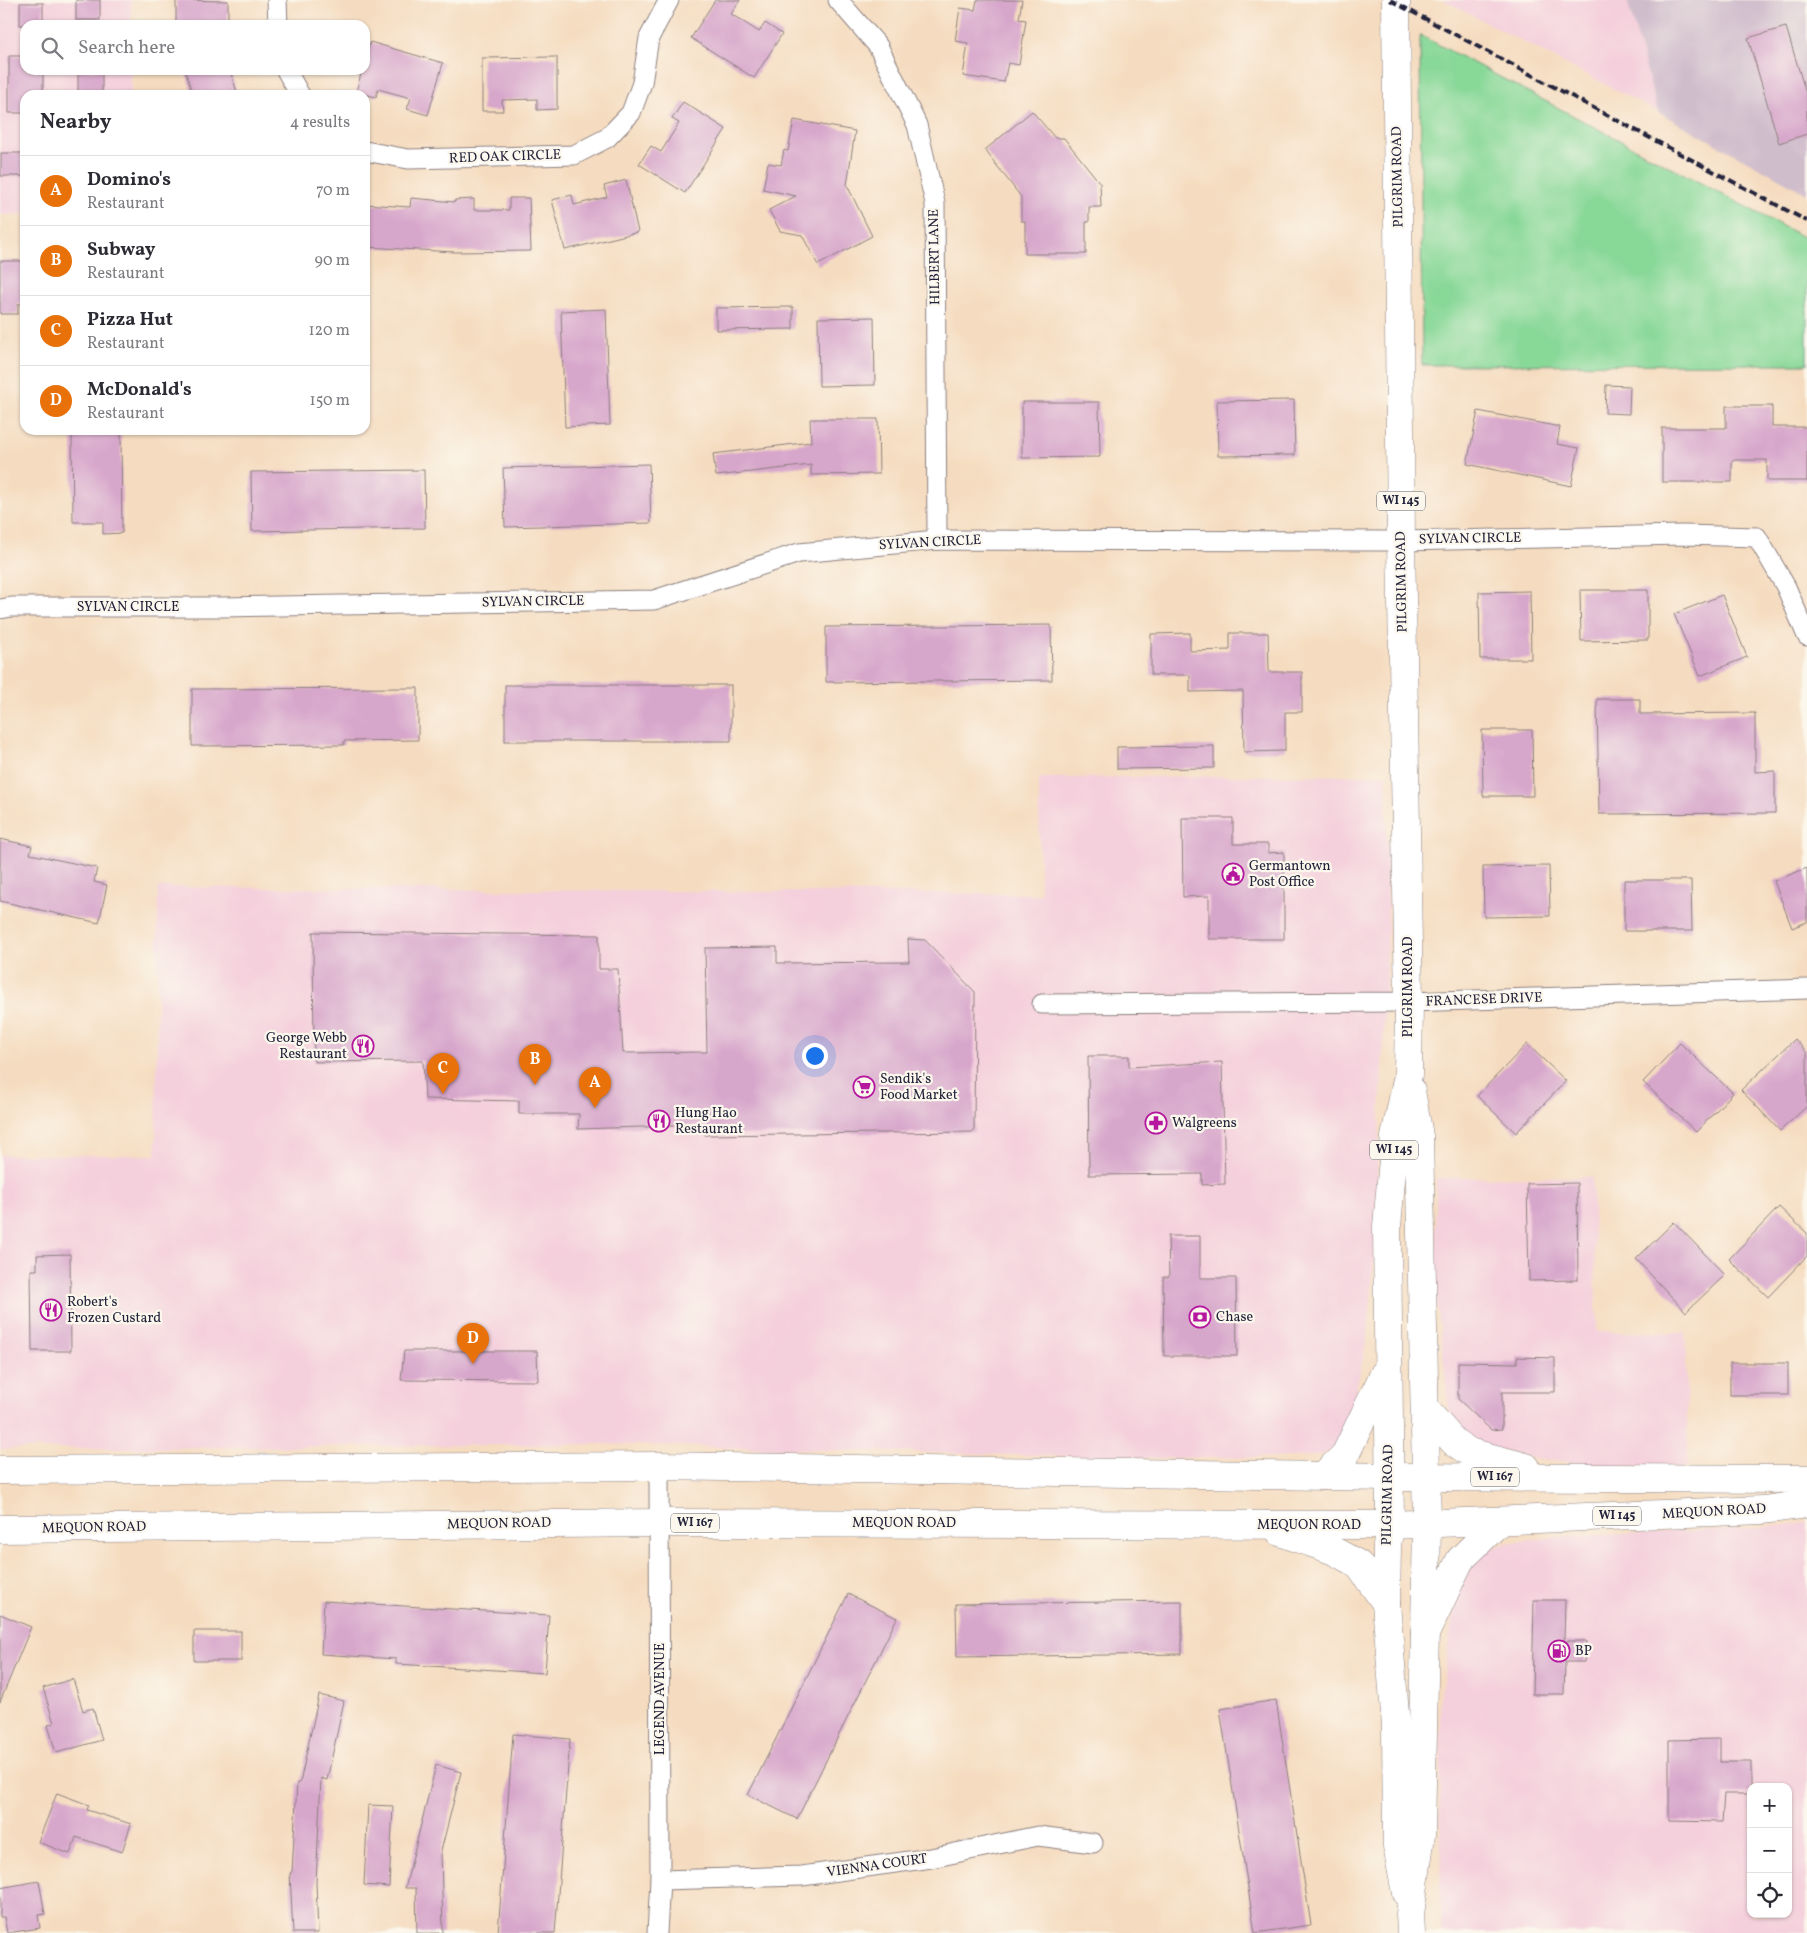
<!DOCTYPE html>
<meta charset="utf-8">
<style>
body{margin:0;font-family:Vollkorn,serif;background:#f2f2f3;color:#2b2b33}
.controls{position:absolute;right:15px;bottom:15px;display:grid;overflow:hidden;border-radius:10px;box-shadow:0 1px 4px #0004}
.controls button{width:45px;height:45px;display:grid;place-items:center;padding:0;border:0;border-bottom:1px solid #e1e1e2;background:#fff;color:#2b2b33;font:25px sans-serif}
.you{position:absolute;left:814px;top:1055px;width:18px;height:18px;margin:-12px;border:4px solid #fff;border-radius:50%;background:#1a73e8;box-shadow:0 0 0 8px #1a73e833}
.badge{display:grid;place-items:center;width:32px;height:32px;border-radius:50%;background:#b5179e;color:#fff;font-size:16px;font-weight:700}
.pin{position:absolute;translate:-50% -41px;filter:drop-shadow(0 1px 2px #0008)}
.pin::after{content:'';position:absolute;top:26px;width:18px;height:15px;background:inherit;clip-path:polygon(0 0,100% 0,50% 100%)}
.list{margin:0;padding:0;list-style:none}
h2{display:flex;justify-content:space-between;align-items:center;height:65px;margin:0;padding:0 20px;font-size:21px}
h2 small{font-size:16px;font-weight:400;color:#7c7c81}
.list li{display:grid;grid-template-columns:32px 1fr auto;gap:15px;align-items:center;box-sizing:border-box;height:70px;padding:0 20px;border-top:1px solid #e1e1e2}
.list b{display:block;font-size:19px;white-space:nowrap}
.list p{margin:0;font-size:16px;white-space:nowrap;color:#7c7c81}
.list em{font-size:16px;font-style:normal;color:#7c7c81}
.icon{flex:none;width:28px;height:28px;fill:none;stroke:currentColor;stroke-width:2;stroke-linecap:round;stroke-linejoin:round}
.map{position:relative;flex:none;width:1807px;height:1933px;overflow:hidden}
.search{position:absolute;background:#fff;box-shadow:0 1px 4px #0004;left:20px;top:20px;width:350px;height:55px;display:flex;align-items:center;gap:12px;box-sizing:border-box;padding:0 18px;border-radius:15px;color:#7c7c81;font-size:19px}
.panel{position:absolute;background:#fff;box-shadow:0 1px 4px #0004;left:20px;top:90px;width:350px;height:345px;border-radius:15px}
.map>svg:first-child{display:block}
.built{fill:#f4cfdc;fill-rule:evenodd}
.industrial{fill:#d0bdcc}
.green{fill:#88d898;stroke:#557d6a}
.building{fill:#d7a6cb}
.lines{fill:none;stroke-linecap:round;stroke-linejoin:round}
.street-casing{stroke:#8c7f7e;stroke-width:21}
.secondary-casing{stroke:#8c7f7e;stroke-width:29}
.primary-casing{stroke:#8c7f7e;stroke-width:29}
.street{stroke:#fff;stroke-width:19}
.secondary{stroke:#fff;stroke-width:28}
.primary{stroke:#fff;stroke-width:28}
.rail{stroke:#22223b;stroke-width:4;stroke-dasharray:8 4;stroke-linecap:butt}
.labels{text-anchor:middle;dominant-baseline:central;stroke-width:4.5;stroke-linejoin:round;paint-order:stroke}
.shield{fill:#fbf7ec;stroke:#636270;stroke-width:1}
.shield-label{font-size:12px;font-weight:bold;fill:#22223b}
.street-label{font-size:14px;fill:#22223b;stroke:#fbf7ec}
.poi-label{font-size:14px;fill:#22223b;stroke:#fbf7ec;text-anchor:start}
</style>
<div class="map">
<svg width="1807" height="1933" viewBox="0 0 1807 1933">
<rect width="100%" height="100%" fill="#fbf7ec"/>
<filter id="ink" filterUnits="userSpaceOnUse"><feTurbulence type="fractalNoise" baseFrequency=".02" numOctaves="2"/><feDisplacementMap in="SourceGraphic" scale="10" xChannelSelector="R" yChannelSelector="G"/><feConvolveMatrix kernelMatrix="1 2 1 2 8 2 1 2 1" color-interpolation-filters="sRGB"/></filter>
<filter id="wash" filterUnits="userSpaceOnUse"><feTurbulence type="fractalNoise" baseFrequency=".0096" numOctaves="4" result="noise"/><feDisplacementMap in="SourceGraphic" scale="20" xChannelSelector="R" yChannelSelector="G"/><feGaussianBlur stdDeviation="1.12" result="paint"/><feColorMatrix in="noise" values="0 0 0 0 0 0 0 0 0 0 0 0 0 0 0 0 0 1.4 0 .05"/><feComposite in="paint" operator="in"/></filter>
<g filter="url(#wash)">
<rect width="100%" height="100%" fill="#f5dcc0"/>
<g class="built">
<path d="M0,0h131v25h-106v45h106v25h-106v119l-25,1z"/>
<path d="M1443,0h184l31,112z"/>
<path d="M1386,775l2,150 -14,333 -6,76 -21,98 -7,13 -15,9 -21,3 -162,1 -542,-14 -600,5v-294h156l2,-268 882,7 -1,-116z"/>
<path d="M1592,1177l5,155 88,1 3,134h-73l-81,-9 -60,-14 -24,-26 -15,-135 1,-105z"/>
<path d="M1807,1522v411h-366l-1,-233 12,-79 9,-38 6,-16 19,-17 21,-7 48,-6 185,-8zM1751,1787h37v127h-37z"/>
</g>
<path class="industrial" d="M1627,0h180v194l-149,-82z"/>
<path class="green" d="M1420,35l387,204v125l-385,1z"/>
<g id="blocks">
<g class="building">
<rect x="76" y="0" width="24" height="20"/>
<path d="M176,0l52,1v21h-52z"/>
<path d="M715,0h25l-9,14 28,18 6,-9 17,11 -28,44 -63,-40z"/>
<path d="M977,0h45l-3,19 7,1 -7,45 -11,-2 -4,19 -41,-6 5,-33 -13,-2 5,-33 15,2z"/>
<rect x="20" y="3" width="23" height="22"/>
<path d="M1786,27l21,70v37l-28,9 -31,-105z"/>
<path d="M370,42l73,21 -15,52 -21,-6 4,-11 -33,-9 -2,8 -20,-5 6,-22h3v-10z"/>
<path d="M9,56h16v14h18v25h-18v18h-16z"/>
<path d="M557,57v52l-20,1v-11l-35,1 1,11h-21v-53z"/>
<rect x="78" y="70" width="24" height="25"/>
<path d="M185,70h45l8,25h-45z"/>
<path d="M683,102l43,27 -41,64 -46,-29 12,-18 10,6 18,-29 -7,-4z"/>
<path d="M1032,111l23,27h9l36,45 1,24h-12v15h-3v32h-61v-33h-4v-24l-36,-47z"/>
<path d="M794,120l61,11 -8,54 25,51 -54,29 -16,-30 -22,-4 -11,-21 27,-14 -33,-7 5,-26 13,2 3,-15 4,1z"/>
<rect x="1" y="153" width="24" height="23"/>
<path d="M626,180l12,52 -73,18 -13,-50 20,-5 2,10 33,-8 -3,-11z"/>
<path d="M411,198l44,4v-2l19,-1v11h35v-12h20l2,53 -76,1 -90,-5v-43l45,3z"/>
<path d="M0,261h25v43h-7v10h-18z"/>
<path d="M793,307v22l-77,1v-22z"/>
<path d="M606,309l4,116 -45,2 -4,-116z"/>
<path d="M874,317l1,68 -56,1 -1,-68z"/>
<path d="M1606,385l24,1 -1,28 -24,-1z"/>
<path d="M1294,400l1,55 -77,1 -1,-55z"/>
<path d="M1022,402h77l1,55 -78,1z"/>
<path d="M1726,406h46v21h35v54h-40v-21h-35v22h-70v-54h64z"/>
<path d="M1478,411l82,16 -3,17 22,4 -8,38 -104,-22z"/>
<path d="M810,419h68l1,55 -68,1v-10l-95,11 -3,-22 98,-12z"/>
<path d="M102,430h19l1,103 -19,1v-12h-30l-1,-91z"/>
<path d="M649,464l2,59 -146,4 -2,-59z"/>
<path d="M424,470l1,58 -173,3 -1,-59z"/>
<path d="M1580,590h68v50l-67,1z"/>
<path d="M1530,591l1,68h-51l-1,-67z"/>
<path d="M1722,595l25,62 -47,19 -26,-62z"/>
<path d="M1051,625l1,55 -226,2v-55z"/>
<path d="M1190,633v18l40,-1v-17h38l1,39h33v40h-17v39l-41,1 -1,-61 -53,1v-17h-39v-41z"/>
<rect x="505" y="685" width="226" height="56"/>
<path d="M418,688v52l-74,1v4l-152,1v-57z"/>
<path d="M1597,699h43v15l115,-1v59l20,-1v42l-176,1z"/>
<path d="M1482,730h50l1,66h-50z"/>
<path d="M1214,746v22l-97,1v-22z"/>
<path d="M1182,818h51v26h35v9l16,-1v87h-75v-43l-26,1z"/>
<path d="M0,839l32,7 -2,8 67,14 -3,14 13,3 -8,38 -99,-22z"/>
<path d="M1549,866l1,50 -66,1 -1,-50z"/>
<path d="M1807,868v54l-15,6 -18,-47z"/>
<path d="M1624,880h67l1,51h-68z"/>
<path d="M313,932l286,3v34h19l5,84 84,-1 -2,-104 72,-1v16l132,-1 -1,-23 17,1 50,52 -1,140 -269,3v-10l-127,4 1,-15h-60v-13l-94,-2 -2,-38 -109,1z"/>
<path d="M1795,1039l12,14v53l-27,25 -39,-41z"/>
<path d="M1680,1043l53,50 -37,39 -53,-50z"/>
<path d="M1527,1044l39,37 -50,52 -39,-37z"/>
<path d="M1088,1056h41v11l93,-5 3,122 -23,1v-11l-113,1z"/>
<path d="M1577,1183l1,97 -49,1 -2,-97z"/>
<path d="M1779,1207l28,26v23l-39,41 -39,-38z"/>
<path d="M1674,1222l51,53 -39,37 -50,-53z"/>
<path d="M1168,1236h32v42h36l1,78h-73l-1,-79h6z"/>
<path d="M70,1254l1,97h-39l-1,-81h6v-15z"/>
<path d="M404,1351h133l1,30 -137,-1z"/>
<path d="M1517,1357l38,1v34h-53v37l-11,1 -33,-31v-37l59,1z"/>
<rect x="1730" y="1363" width="58" height="32"/>
<path d="M848,1594l49,24 -100,201 -49,-24z"/>
<path d="M1534,1600h31l-1,41h22l-2,21h-19l-1,32h-32z"/>
<path d="M324,1601l225,14 -4,58 -149,-9v-5l-75,-5z"/>
<path d="M1182,1601v53l-225,3 -1,-53z"/>
<path d="M0,1614l31,13 -31,75z"/>
<rect x="194" y="1631" width="47" height="30"/>
<path d="M73,1679l10,32 10,-3 9,32 -46,13 -8,-28 6,-2 -11,-35z"/>
<path d="M319,1695l25,6 -17,79 -6,-2 -5,105 2,50h-25l-3,-60 2,-1 5,-89h3z"/>
<path d="M1276,1700l35,225 -56,8 -35,-224z"/>
<path d="M513,1734l57,5 -15,194h-57z"/>
<path d="M1720,1739v23h31v32h-27l-2,28 -53,-1v-81z"/>
<path d="M436,1765l25,7 -20,79 2,82h-26l-1,-45h-11z"/>
<path d="M57,1793l32,12 -2,5 44,14 -9,28 -46,-15 -6,17 -32,-12z"/>
<path d="M368,1805l25,1 -4,81 -25,-2z"/>
<path d="M39,1881l6,33 -7,1 2,13 -33,5 -3,-16h-4v-29z"/>
</g>
</g>
</g>
<g filter="url(#ink)">
<use href="#blocks" fill-opacity="0" stroke="#8c7f7e" stroke-width="1"/>
<g class="lines">
<g class="street-casing">
<g id="street">
<path d="M277,0l1,25"/>
<path d="M838,0l40,46 39,79 18,78 2,337"/>
<path d="M286,70l14,25"/>
<path d="M365,151l43,8 166,-4 33,-17 24,-25 11,-30 7,-45 20,-38"/>
<path d="M0,609l12,-2h210l432,-7 145,-47 138,-13 464,1 282,-6 74,2 29,50 21,49"/>
<path d="M1042,1004l367,-2 398,-13"/>
<path d="M660,1880l142,-4 129,-18 107,-22 55,7"/>
<path d="M657,1933l3,-53 -1,-414"/>
</g>
</g>
<g class="secondary-casing">
<g id="secondary">
<path d="M1390,1525l-3,21 -1,57 10,123 1,120 9,47"/>
<path d="M1411,1933l-1,-19 11,-79 6,-311"/>
</g>
</g>
<g class="primary-casing">
<g id="primary">
<path d="M1411,1091l8,45 8,388"/>
<path d="M1425,1409l29,33 15,10 57,15"/>
<path d="M0,1470l659,-4 730,11 418,2"/>
<path d="M1323,1476l22,-21 39,-81"/>
<path d="M1390,1525l-3,-299 8,-89 13,-62 1,-73 -8,-461 -5,-541"/>
<path d="M0,1529l660,-6 730,2 373,-15 44,-6"/>
<path d="M1280,1532l52,18 26,14 28,39"/>
<path d="M1425,1634l35,-74 40,-39"/>
</g>
</g>
<use href="#street" class="street"/>
<use href="#secondary" class="secondary"/>
<use href="#primary" class="primary"/>
<path class="rail" d="M1390,0l417,221"/>
</g>
</g>
<defs>
<g id="civic-ring" transform="scale(1.125)"><circle r="9.5" fill="#fbf7ec" stroke="#b5179e" stroke-width="1.5"/><path d="M-.6-6.5H3V-4.5H.6V-3L4-1V1h2V6H-6V1h2V-1L-.6-3ZM-1.2 2.5V6h2.4V2.5Z" fill="#b5179e"/></g>
<g id="restaurant-ring" transform="scale(1.125)"><circle r="9.5" fill="#fbf7ec" stroke="#b5179e" stroke-width="1.5"/><path d="M-5-6h1v4h1v-4h1v4h1v-4h1v5L-1.5 .5V6h-2V.5L-5-1ZM5-6V6H3V1.5H1.5Q1.5-4 5-6Z" fill="#b5179e"/></g>
<g id="supermarket-ring" transform="scale(1.125)"><circle r="9.5" fill="#fbf7ec" stroke="#b5179e" stroke-width="1.5"/><path d="M-6-5.5h2.5l.6 2H6L4.5 2H-2.5L-4.4-4H-6ZM-1.5 3.2a1.3 1.3 0 1 0 .1 0ZM3 3.2a1.3 1.3 0 1 0 .1 0Z" fill="#b5179e"/></g>
<g id="pharmacy-ring" transform="scale(1.125)"><circle r="9.5" fill="#fbf7ec" stroke="#b5179e" stroke-width="1.5"/><path d="M-2-6h4v4h4v4h-4v4h-4v-4h-4v-4h4Z" fill="#b5179e"/></g>
<g id="bank-ring" transform="scale(1.125)"><circle r="9.5" fill="#fbf7ec" stroke="#b5179e" stroke-width="1.5"/><path d="M-6-4H6V4H-6ZM0-2.3a2.3 2.3 0 1 0 0 4.6a2.3 2.3 0 1 0 0-4.6Z" fill="#b5179e"/></g>
<g id="fuel-ring" transform="scale(1.125)"><circle r="9.5" fill="#fbf7ec" stroke="#b5179e" stroke-width="1.5"/><path d="M-5.5-6h7V0h2V4h1.3V-2.5L3-4.5l.8-.8L6-3V5H2.5V1h-1V6h-7ZM-4.2-4.7v3.2H.2V-4.7Z" fill="#b5179e"/></g>
</defs>
<g fill-rule="evenodd">
<use href="#civic-ring" x="1233" y="874"/>
<use href="#restaurant-ring" x="363" y="1046"/>
<use href="#supermarket-ring" x="864" y="1087"/>
<use href="#restaurant-ring" x="659" y="1121"/>
<use href="#pharmacy-ring" x="1156" y="1123"/>
<use href="#restaurant-ring" x="51" y="1310"/>
<use href="#bank-ring" x="1200" y="1317"/>
<use href="#fuel-ring" x="1559" y="1651"/>
</g>
<g class="labels">
<g class="shield">
<rect x="1377" y="491.5" width="48" height="19" rx="4"/>
<rect x="1370" y="1140.5" width="48" height="19" rx="4"/>
<rect x="1471" y="1467.5" width="48" height="19" rx="4"/>
<rect x="1593" y="1506.5" width="48" height="19" rx="4"/>
<rect x="671" y="1513.5" width="48" height="19" rx="4"/>
</g>
<g class="shield-label">
<text x="1401" y="501">WI 145</text>
<text x="1394" y="1150">WI 145</text>
<text x="1495" y="1477">WI 167</text>
<text x="1617" y="1516">WI 145</text>
<text x="695" y="1523">WI 167</text>
</g>
<g class="street-label">
<text transform="translate(505 157) rotate(-2)">RED OAK CIRCLE</text>
<text transform="translate(1398 177) rotate(-91)">PILGRIM ROAD</text>
<text transform="translate(935 257) rotate(-91)">HILBERT LANE</text>
<text transform="translate(1470 539) rotate(-1)">SYLVAN CIRCLE</text>
<text transform="translate(930 543) rotate(-3)">SYLVAN CIRCLE</text>
<text transform="translate(1402 582) rotate(-91)">PILGRIM ROAD</text>
<text transform="translate(533 602) rotate(-1)">SYLVAN CIRCLE</text>
<text x="128" y="607">SYLVAN CIRCLE</text>
<text transform="translate(1408 987) rotate(-90)">PILGRIM ROAD</text>
<text transform="translate(1484 1000) rotate(-2)">FRANCESE DRIVE</text>
<text transform="translate(1388 1495) rotate(-89)">PILGRIM ROAD</text>
<text transform="translate(1714 1512) rotate(-3)">MEQUON ROAD</text>
<text x="904" y="1523">MEQUON ROAD</text>
<text transform="translate(499 1524) rotate(-1)">MEQUON ROAD</text>
<text x="1309" y="1525">MEQUON ROAD</text>
<text transform="translate(94 1528) rotate(-1)">MEQUON ROAD</text>
<text transform="translate(660 1699) rotate(-90)">LEGEND AVENUE</text>
<text transform="translate(877 1866) rotate(-8)">VIENNA COURT</text>
</g>
<g class="poi-label">
<text x="1249" y="866">Germantown<tspan x="1249" dy="16">Post Office</tspan></text>
<text x="347" y="1038" text-anchor="end">George Webb<tspan x="347" dy="16">Restaurant</tspan></text>
<text x="880" y="1079">Sendik's<tspan x="880" dy="16">Food Market</tspan></text>
<text x="675" y="1113">Hung Hao<tspan x="675" dy="16">Restaurant</tspan></text>
<text x="1172" y="1123">Walgreens</text>
<text x="67" y="1302">Robert's<tspan x="67" dy="16">Frozen Custard</tspan></text>
<text x="1216" y="1317">Chase</text>
<text x="1575" y="1651">BP</text>
</g>
</g>
</svg>
<div class="controls">
<button>+</button>
<button>−</button>
<button><svg class="icon" aria-label="locate" viewBox="0 0 24 24"><circle cx="12" cy="12" r="6"/><path d="M12 2v4M12 18v4M2 12h4M18 12h4"/></svg></button>
</div>
<div class="you"></div>
<div class="pin badge" style="left:595px;top:1108px;background:#e8710a">A</div>
<div class="pin badge" style="left:535px;top:1085px;background:#e8710a">B</div>
<div class="pin badge" style="left:443px;top:1094px;background:#e8710a">C</div>
<div class="pin badge" style="left:473px;top:1364px;background:#e8710a">D</div>
<div class="search"><svg class="icon" aria-label="search" viewBox="0 0 24 24"><circle cx="10" cy="10" r="6"/><path d="M15 15l6 6"/></svg>Search here</div>
<section class="panel">
<h2>Nearby<small>4 results</small></h2>
<ul class="list">
<li><span class="badge" style="background:#e8710a">A</span><div><b>Domino's</b><p>Restaurant</p></div><em>70 m</em></li>
<li><span class="badge" style="background:#e8710a">B</span><div><b>Subway</b><p>Restaurant</p></div><em>90 m</em></li>
<li><span class="badge" style="background:#e8710a">C</span><div><b>Pizza Hut</b><p>Restaurant</p></div><em>120 m</em></li>
<li><span class="badge" style="background:#e8710a">D</span><div><b>McDonald's</b><p>Restaurant</p></div><em>150 m</em></li>
</ul>
</section>
</div>
